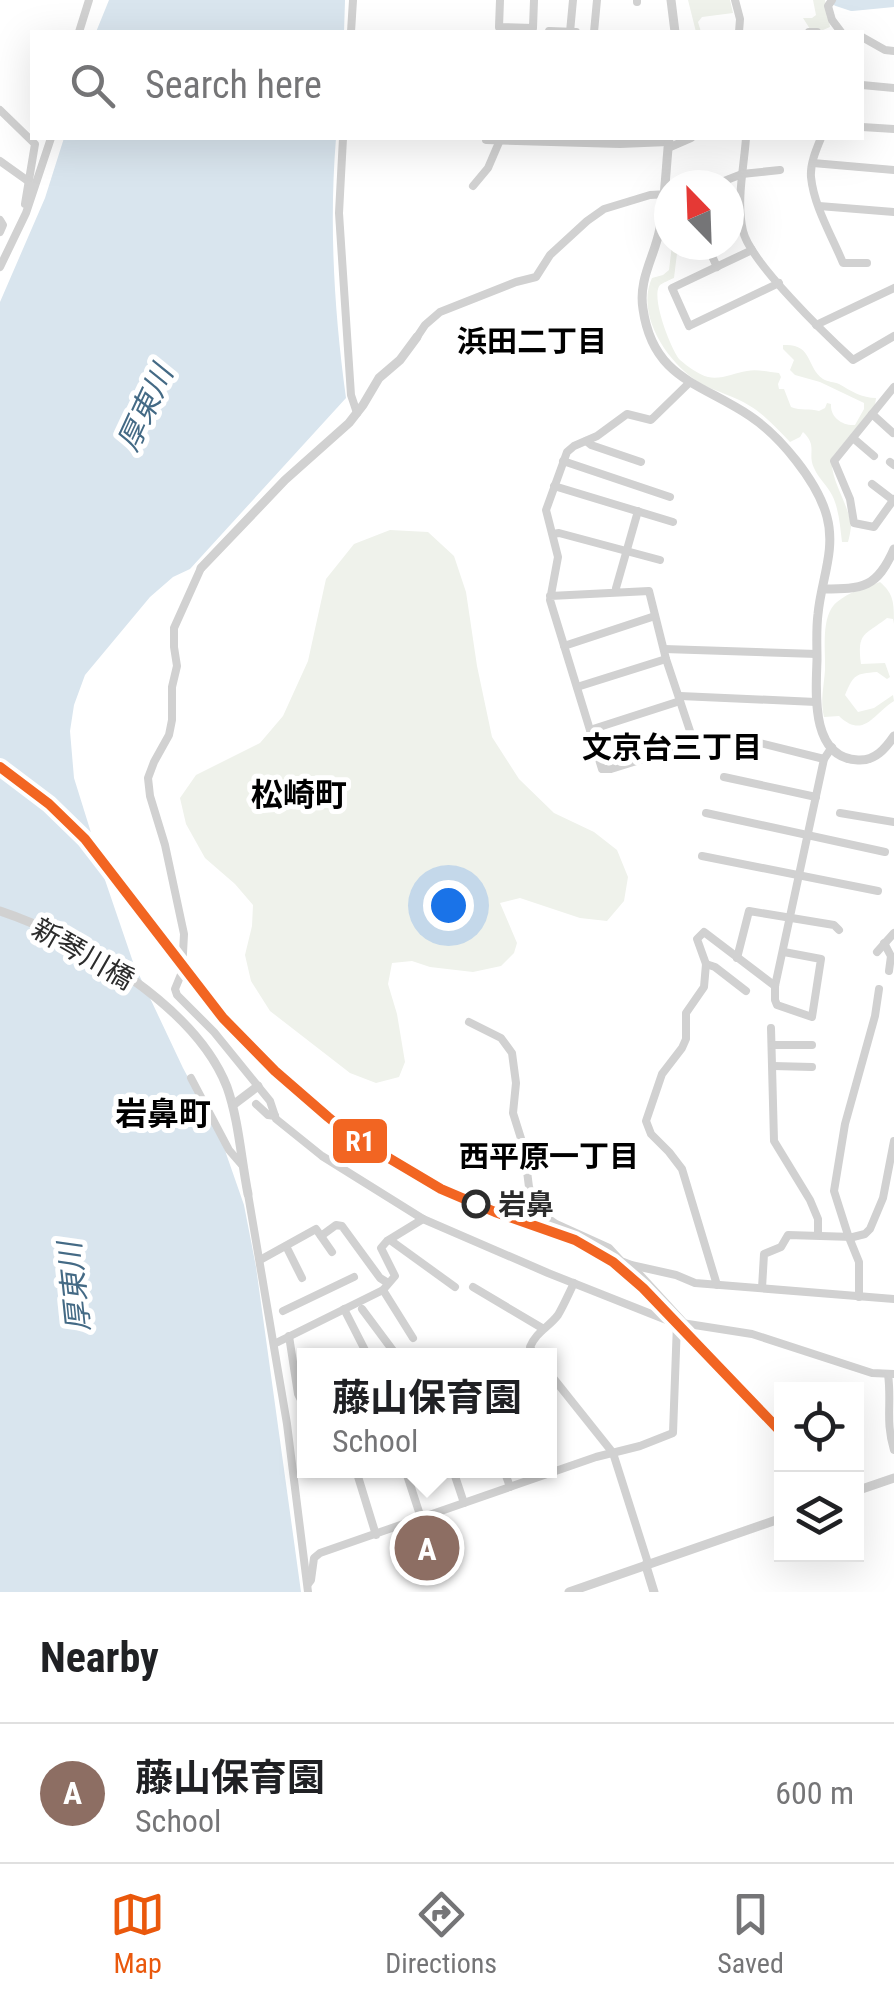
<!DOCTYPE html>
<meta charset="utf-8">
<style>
body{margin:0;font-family:"Roboto Condensed","Noto Sans JP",sans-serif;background:#f2f2f2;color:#202124}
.controls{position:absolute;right:30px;bottom:30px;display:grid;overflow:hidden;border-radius:0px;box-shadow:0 10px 40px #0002}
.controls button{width:90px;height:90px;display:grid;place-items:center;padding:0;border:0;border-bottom:2px solid #e0e0e0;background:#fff;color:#202124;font:50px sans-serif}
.compass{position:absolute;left:654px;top:170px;width:90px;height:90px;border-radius:50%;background:#fff;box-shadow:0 10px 40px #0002;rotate:337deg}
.you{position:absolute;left:448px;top:905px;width:35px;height:35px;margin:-25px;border:8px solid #fff;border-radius:50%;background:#1a73e8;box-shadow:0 0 0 15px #1a73e833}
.badge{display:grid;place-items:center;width:65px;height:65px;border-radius:50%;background:#ea580c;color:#fff;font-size:32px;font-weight:700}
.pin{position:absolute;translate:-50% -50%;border:5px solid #fff;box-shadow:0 2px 10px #0006}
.popup{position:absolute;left:297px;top:1348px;width:260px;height:130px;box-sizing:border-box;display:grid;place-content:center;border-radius:0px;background:#fff;filter:drop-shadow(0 2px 8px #0005);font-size:32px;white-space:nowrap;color:#757577}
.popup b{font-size:38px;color:#202124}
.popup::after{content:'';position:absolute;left:50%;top:100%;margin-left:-20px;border:20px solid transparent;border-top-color:#fff}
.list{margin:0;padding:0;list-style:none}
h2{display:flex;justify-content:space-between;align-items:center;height:130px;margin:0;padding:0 40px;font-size:42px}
h2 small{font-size:32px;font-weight:400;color:#757577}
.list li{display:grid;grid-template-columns:65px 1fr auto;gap:30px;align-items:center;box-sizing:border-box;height:140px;padding:0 40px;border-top:2px solid #e0e0e0}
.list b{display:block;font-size:38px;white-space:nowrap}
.list p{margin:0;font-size:32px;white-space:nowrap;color:#757577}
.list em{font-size:32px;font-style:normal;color:#757577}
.icon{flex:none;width:55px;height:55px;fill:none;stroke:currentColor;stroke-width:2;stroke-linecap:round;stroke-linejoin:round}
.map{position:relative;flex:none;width:894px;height:1592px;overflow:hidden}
.search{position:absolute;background:#fff;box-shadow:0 10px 40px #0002;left:30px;right:30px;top:30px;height:110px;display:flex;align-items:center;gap:25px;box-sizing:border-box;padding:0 35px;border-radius:0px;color:#757577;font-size:38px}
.sheet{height:270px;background:#fff}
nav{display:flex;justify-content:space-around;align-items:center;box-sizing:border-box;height:140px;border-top:2px solid #e0e0e0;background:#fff;font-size:28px;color:#757577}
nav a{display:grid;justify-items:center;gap:5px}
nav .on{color:#ea580c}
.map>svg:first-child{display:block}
.green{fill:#eff2eb}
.water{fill:#d9e5ee}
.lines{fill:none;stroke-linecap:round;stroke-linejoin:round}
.river{stroke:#d9e5ee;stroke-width:12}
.minor{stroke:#d1d1d1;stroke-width:8}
.tertiary{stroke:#d1d1d1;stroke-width:9}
.rail-1-casing{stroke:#fff;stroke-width:18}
.rail-1{stroke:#f26522;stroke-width:10}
.stop-dot{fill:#fff;stroke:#2c2c2c;stroke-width:5}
.labels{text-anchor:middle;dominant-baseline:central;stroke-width:10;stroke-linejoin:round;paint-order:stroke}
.street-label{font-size:28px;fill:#2c2c2c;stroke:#fff}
.stop-label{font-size:28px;font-weight:bold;fill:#2c2c2c;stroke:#fff;text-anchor:start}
.neighbourhood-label{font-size:30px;font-weight:bold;fill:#000;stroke:#fff}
.water-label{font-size:30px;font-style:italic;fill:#446a85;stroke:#fff}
.quarter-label{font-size:32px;font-weight:bold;fill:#000;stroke:#fff}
.line-badge{stroke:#fff;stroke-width:4}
.badge-label{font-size:28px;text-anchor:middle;font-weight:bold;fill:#fff}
</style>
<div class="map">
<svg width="894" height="1592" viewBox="0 0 894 1592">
<rect width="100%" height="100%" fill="#fff"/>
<g class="green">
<path d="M688,0h42l3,13 -31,4 -4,5 3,10h-5z"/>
<path d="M813,0h12l5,27 -7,3 -13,-1 -7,-11h9l4,-3z"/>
<path d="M672,245h6l-4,33c-1,0 -13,6 -14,7 -10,11 11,65 20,75 7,6 19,15 28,17 13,3 26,-4 39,-6 10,-2 22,1 32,2l2,4 -3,7 1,5h5l7,18c10,4 19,1 28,4l6,-3 2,-5 4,1c-1,13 11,22 24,21l9,-16v-6l-44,-21 -25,-7 -5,-5 4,-10 -11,-11v-4c30,-2 23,22 40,34 5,3 11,3 16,5 12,7 23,14 37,14l-1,7 -42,51c-6,20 16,47 18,70 0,3 -2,13 -3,16h-6c-2,-16 -3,-33 -10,-47 -5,-10 -14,-17 -18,-27 -7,-15 4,-22 -11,-36l-3,5 -10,5c-13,-13 -25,-27 -40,-36 -15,-10 -34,-14 -50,-23 -32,-19 -65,-68 -48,-105l11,-3 6,-5z"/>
<path d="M390,530l38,2 26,24 12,36 11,74 15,71 27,42 35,34 40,19 23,18 11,27 -4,24 -17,20 -27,-3 -60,-20 -20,5 17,40 -3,10 -13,13 -28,6 -43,-5 -18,-6 -20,2 -4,21 9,30 8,48 -6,15 -23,6 -26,-10 -80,-62 -19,-30 -6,-26 7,-29 1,-21 -18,-21 -30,-26 -19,-34 -6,-26 16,-23 64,-32 23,-27 25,-55 18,-82 28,-35z"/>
<path d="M880,582c14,12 14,21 14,42l-1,-5 -6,-1c-23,18 -30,14 -26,46l24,-1 5,14 -3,2 -10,-7c-22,2 -23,2 -32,23l13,17 16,-4 19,-13 1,6c-20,12 -30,39 -55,15l-15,1c-4,-16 0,-31 1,-47 1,-20 -5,-54 12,-68 12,-10 29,-15 43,-20z"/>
</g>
<g class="water">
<path d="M109,0h236l-1,32h-248z"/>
<path d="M64,138h272c-7,86 -2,173 10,260l-156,171 -17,8 -23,20 -65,78 -11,30 -4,26 4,47 19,61 -3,12 14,26 29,85 50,106 38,71 23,66 12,62 45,325h-301v-1290l45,-104z"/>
</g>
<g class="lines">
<path class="river" d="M837,0l15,5 42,-4"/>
<g class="minor">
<path d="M500,0l-1,27 34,1 1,-28"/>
<path d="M735,0l5,19 -1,13"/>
<path d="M832,0l-4,6 4,14 9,12"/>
<path d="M637,2v-2"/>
<path d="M549,31l27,1"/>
<path d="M79,32l10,-32"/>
<path d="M351,32l2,-32"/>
<path d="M570,32l3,-32"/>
<path d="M594,32l3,-32"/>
<path d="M809,32h8"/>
<path d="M862,37l23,13 9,1"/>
<path d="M862,85l32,3"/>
<path d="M0,110l35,34 -10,60"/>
<path d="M862,127l32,2"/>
<path d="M343,138l-4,75 12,182 6,18"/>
<path d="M746,138c-2,29 -10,63 -3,93 7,31 84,105 110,129l41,-24"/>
<path d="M821,138c-5,12 -11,26 -10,39 3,30 21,59 32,86h24"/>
<path d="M486,140l134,4 48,-2"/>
<path d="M668,148l23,-10"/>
<path d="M0,161l28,20"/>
<path d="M813,163l81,7"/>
<path d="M714,185l28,-11 38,-4"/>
<path d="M473,186l15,-18 12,-28"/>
<path d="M819,206l75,6"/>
<path d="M0,220l3,5 -3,7"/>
<path d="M707,245l10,22"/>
<path d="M752,250l-80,38 17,38 90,-43"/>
<path d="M0,267l26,-54 25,-75"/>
<path d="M816,325l78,-37"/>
<path d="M417,337l8,-12 15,-13 76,-30 20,-5 14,-22 37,-34 17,-12 46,-14 19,-1"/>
<path d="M894,387l-60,74 16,38 4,24 20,4 20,-28"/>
<path d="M872,414l21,19"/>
<path d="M853,438l21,18"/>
<path d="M586,441l5,4 50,17"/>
<path d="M563,461l107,36"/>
<path d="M890,462l4,3"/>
<path d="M872,484l21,16"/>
<path d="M554,486l119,36"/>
<path d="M553,534l6,-1 101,27"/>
<path d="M201,568l-27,60v19l3,19 -5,21v33l-3,15 -15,27 -6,16 2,18 15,49 19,89 -2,38 -7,17 2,6 37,37 56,69 6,18 46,37 101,63 125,54 121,48 83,13 120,39 22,1"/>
<path d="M617,592l-1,-4 22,-77"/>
<path d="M550,596l99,-5 17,68 28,84 -83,26h-9l-52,-169 8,-43 -12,-47 21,-58 7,-6 23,-10 30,-22 24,6 38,-37"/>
<path d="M564,646l91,-30"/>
<path d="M664,649l153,5"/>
<path d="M577,687l89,-28"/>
<path d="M680,696l136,6"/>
<path d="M590,730l90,-29"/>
<path d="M732,736l92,23"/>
<path d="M724,777l92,20"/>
<path d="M706,813l179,39"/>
<path d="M840,813l54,9"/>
<path d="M702,856l176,35"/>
<path d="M884,943l7,13 -2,15"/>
<path d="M784,952l37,7 -9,58 -35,-12 -2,-5v-14l49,-227 8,-12"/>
<path d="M877,952l17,-19"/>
<path d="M737,958l12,-47 85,14 5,5"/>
<path d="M706,964l9,3 31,24"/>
<path d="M469,1022l32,16 11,15 4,30 -3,30 11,35 5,39 9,21 8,9 10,7 53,24 12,13 10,4 45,10 19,8 199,16"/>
<path d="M771,1028l3,113 36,59 8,19v16"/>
<path d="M772,1045h40"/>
<path d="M773,1066l39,1"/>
<path d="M191,1078l38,72 13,15"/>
<path d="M256,1104l12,11 7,1"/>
<path d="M248,1194l39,230 21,168"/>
<path d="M321,1236l15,-11 6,1 38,52 8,5"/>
<path d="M390,1240l65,47"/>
<path d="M286,1246l16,32"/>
<path d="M260,1260l56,-31 16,23"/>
<path d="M631,1265l54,59"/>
<path d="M717,1285l-35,-116 -13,-17 -18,-18 -5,-13 16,-47 20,-26 4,-9v-26l18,-26 2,-23 -9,-25 7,-7 71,54"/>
<path d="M473,1287l69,41"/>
<path d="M762,1288l2,-34 17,-7 7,-12 65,2 12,-3 5,-5 13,-31 11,-57"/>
<path d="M383,1290l30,48"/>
<path d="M859,1297v-35l-11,-27 -14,-44 11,-67 30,-108 4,-27"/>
<path d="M344,1309l24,47"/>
<path d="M362,1309l35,47"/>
<path d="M283,1311l71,-34"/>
<path d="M289,1336l9,58 4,8"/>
<path d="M274,1344l109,-54 12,-14 -14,-28 6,-7 36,-22"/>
<path d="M535,1356l-5,-9c6,-15 19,-20 28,-32 6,-10 11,-22 16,-32"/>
<path d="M550,1374l63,79 34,107 -1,6"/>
<path d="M888,1374c4,30 -3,46 6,76"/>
<path d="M356,1470l20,65"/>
<path d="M453,1470l11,33"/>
<path d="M504,1470l6,17"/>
<path d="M407,1475l14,43"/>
<path d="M308,1584l3,-4 3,-22 6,-5 276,-96 44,-11 33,-13 4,-110"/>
</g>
<g class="tertiary">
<path d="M671,0l4,32"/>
<path d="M669,138c-3,29 -4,60 -9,90 -5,28 -22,51 -17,81 10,70 58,74 107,107 30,20 68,66 77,101 9,33 -6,64 -9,97 -2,15 -1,31 -1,46 -1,32 -7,98 41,100 17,1 27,-11 36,-24"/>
<path d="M201,568l84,-88 64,-57 14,-18 16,-27 21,-18 17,-23"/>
<path d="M823,589c40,0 54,-1 71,-40"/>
<path d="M0,911c79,26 196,96 227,176 12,34 14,72 21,107"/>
<path d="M233,1105l25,-19"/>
<path d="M856,1491l38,-13"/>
<path d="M646,1566l8,26"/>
<path d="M569,1592l213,-74"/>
</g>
<g class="rail-1-casing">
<path id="rail-1" d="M0,767l49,37 36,35 138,179 52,53 53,46 22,18 91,54 54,23 80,28 38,22 30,26 139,145"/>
</g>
<use href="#rail-1" class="rail-1"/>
</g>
<circle class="stop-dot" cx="476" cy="1204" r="12"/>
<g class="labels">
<g class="street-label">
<text transform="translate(83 954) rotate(30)">新琴川橋</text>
</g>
<g class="stop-label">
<text x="498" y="1204">岩鼻</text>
</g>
<g class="neighbourhood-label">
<text x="532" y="341">浜田二丁目</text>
<text x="672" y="747">文京台三丁目</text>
<text x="549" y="1156">西平原一丁目</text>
</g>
<g class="water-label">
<text transform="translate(145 408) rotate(-65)">厚東川</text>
<text transform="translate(74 1287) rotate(-96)">厚東川</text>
</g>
<g class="quarter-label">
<text x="299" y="795">松崎町</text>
<text x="163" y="1114">岩鼻町</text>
</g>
</g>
<rect class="line-badge" x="331" y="1117" width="58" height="48" rx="10" fill="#f26522"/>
<g class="badge-label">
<text x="360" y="1151">R1</text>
</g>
</svg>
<div class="controls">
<button><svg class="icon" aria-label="locate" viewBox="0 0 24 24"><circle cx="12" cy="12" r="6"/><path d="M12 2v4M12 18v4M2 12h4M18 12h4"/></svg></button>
<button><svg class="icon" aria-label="layers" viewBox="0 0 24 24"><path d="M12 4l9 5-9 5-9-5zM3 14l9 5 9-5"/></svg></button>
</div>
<svg class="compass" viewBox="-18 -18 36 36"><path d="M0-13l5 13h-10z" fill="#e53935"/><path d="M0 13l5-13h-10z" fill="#757577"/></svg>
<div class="you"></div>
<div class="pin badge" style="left:427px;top:1548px;background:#8d6e63">A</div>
<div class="popup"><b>藤山保育園</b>School</div>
<div class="search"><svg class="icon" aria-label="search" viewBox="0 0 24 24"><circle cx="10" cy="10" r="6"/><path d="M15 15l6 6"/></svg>Search here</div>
</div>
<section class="sheet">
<h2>Nearby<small></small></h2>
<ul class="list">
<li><span class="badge" style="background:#8d6e63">A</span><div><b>藤山保育園</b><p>School</p></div><em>600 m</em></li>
</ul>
</section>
<nav>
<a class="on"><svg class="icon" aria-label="map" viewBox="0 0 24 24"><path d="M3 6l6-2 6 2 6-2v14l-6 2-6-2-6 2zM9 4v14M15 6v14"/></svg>Map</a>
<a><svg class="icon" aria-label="directions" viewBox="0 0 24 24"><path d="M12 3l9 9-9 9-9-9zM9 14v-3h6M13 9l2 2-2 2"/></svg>Directions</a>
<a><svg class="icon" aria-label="saved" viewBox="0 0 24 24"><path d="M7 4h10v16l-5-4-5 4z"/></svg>Saved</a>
</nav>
